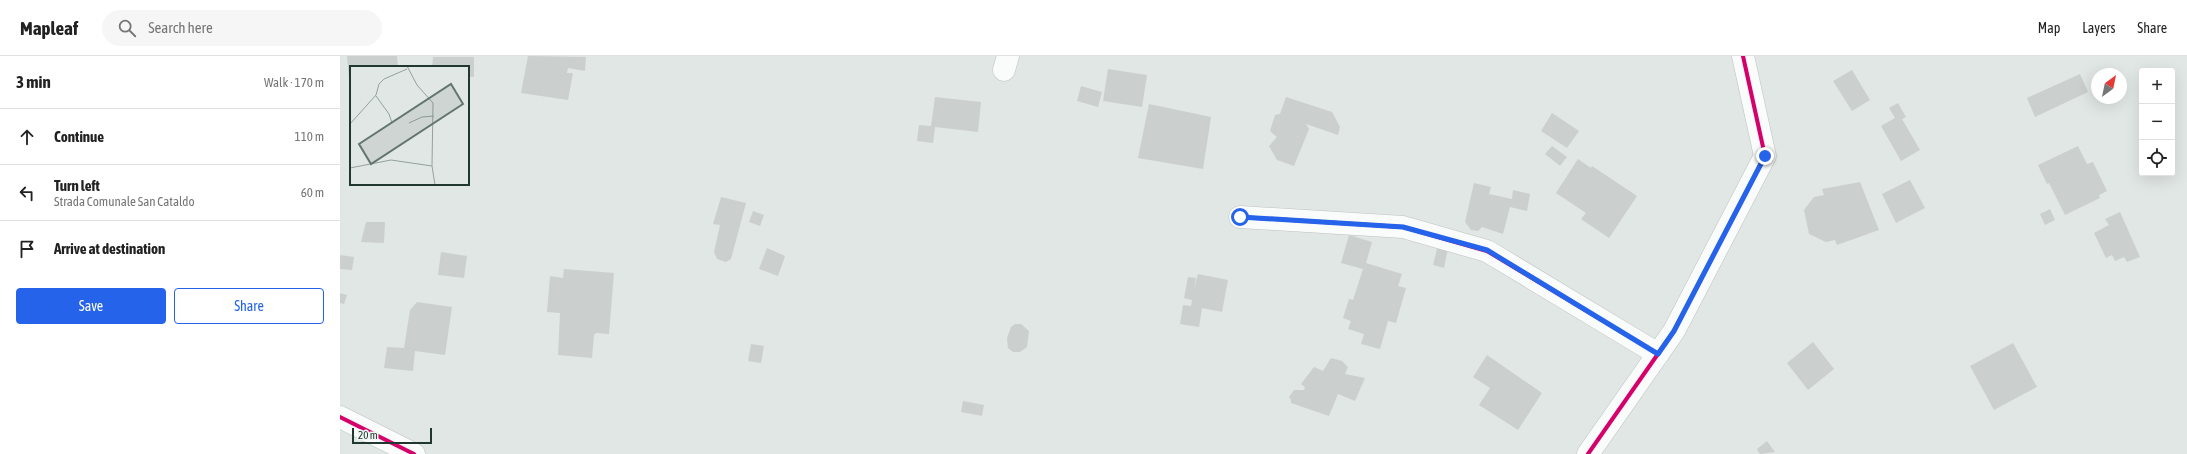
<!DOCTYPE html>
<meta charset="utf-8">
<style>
body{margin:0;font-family:"Asap Condensed",sans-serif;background:#f6f6f6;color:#222}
.controls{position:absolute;right:12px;top:12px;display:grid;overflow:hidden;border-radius:4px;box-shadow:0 4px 16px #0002}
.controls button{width:36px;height:36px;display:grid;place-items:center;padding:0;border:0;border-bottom:1px solid #e0e0e0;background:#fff;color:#222;font:20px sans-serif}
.compass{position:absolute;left:1751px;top:12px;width:36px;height:36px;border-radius:50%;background:#fff;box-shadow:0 4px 16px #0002;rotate:33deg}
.scale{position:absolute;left:12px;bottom:10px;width:80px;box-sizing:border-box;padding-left:4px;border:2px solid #213731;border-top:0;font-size:11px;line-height:14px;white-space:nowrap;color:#213731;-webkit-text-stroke:3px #eff6f2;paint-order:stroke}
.stop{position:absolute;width:12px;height:12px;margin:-9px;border:3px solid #2563eb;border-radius:50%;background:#fff}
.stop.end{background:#2563eb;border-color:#fff;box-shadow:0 1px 4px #0008}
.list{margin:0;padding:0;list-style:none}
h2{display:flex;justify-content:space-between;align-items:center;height:52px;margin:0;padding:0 16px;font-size:17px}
h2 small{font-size:13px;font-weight:400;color:#767676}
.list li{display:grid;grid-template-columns:26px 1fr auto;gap:12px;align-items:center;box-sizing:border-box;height:56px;padding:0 16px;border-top:1px solid #e0e0e0}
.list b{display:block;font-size:15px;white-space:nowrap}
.list p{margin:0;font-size:13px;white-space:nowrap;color:#767676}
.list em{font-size:13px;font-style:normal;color:#767676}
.actions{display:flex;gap:8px;padding:12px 16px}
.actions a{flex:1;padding:9px 0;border:1px solid #2563eb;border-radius:4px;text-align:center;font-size:14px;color:#2563eb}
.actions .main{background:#2563eb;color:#fff}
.icon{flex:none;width:22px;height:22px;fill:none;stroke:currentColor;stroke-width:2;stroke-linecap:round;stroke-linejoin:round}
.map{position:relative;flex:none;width:1847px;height:398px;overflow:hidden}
header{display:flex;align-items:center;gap:24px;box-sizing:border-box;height:56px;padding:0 20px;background:#fff;border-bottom:1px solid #e0e0e0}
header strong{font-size:19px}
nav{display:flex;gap:22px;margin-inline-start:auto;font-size:14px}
.search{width:280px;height:36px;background:#f6f6f6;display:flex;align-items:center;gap:10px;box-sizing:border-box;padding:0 14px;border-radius:22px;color:#767676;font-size:15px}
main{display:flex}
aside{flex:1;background:#fff}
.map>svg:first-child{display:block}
.building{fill:#cbd0ce}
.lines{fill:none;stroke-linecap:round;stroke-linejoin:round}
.street-casing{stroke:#bec3c1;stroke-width:23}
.street{stroke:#fafbfb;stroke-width:22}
.cycleway-casing{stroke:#eff6f2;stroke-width:6}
.cycleway{stroke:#d6006c;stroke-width:4}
.route{stroke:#2563eb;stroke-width:5}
.inset-road{fill:none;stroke:#94a19c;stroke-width:1}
.view{fill:#647570;fill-opacity:0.15;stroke:#647570;stroke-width:2}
.inset-edge{fill:none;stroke:#213731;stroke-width:2}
</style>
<header>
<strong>Mapleaf</strong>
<div class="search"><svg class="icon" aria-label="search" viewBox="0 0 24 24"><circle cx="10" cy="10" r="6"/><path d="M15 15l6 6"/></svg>Search here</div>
<nav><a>Map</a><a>Layers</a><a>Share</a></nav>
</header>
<main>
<aside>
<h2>3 min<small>Walk · 170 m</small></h2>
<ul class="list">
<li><svg class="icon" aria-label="ahead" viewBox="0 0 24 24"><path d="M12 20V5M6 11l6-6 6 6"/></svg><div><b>Continue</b></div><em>110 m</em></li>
<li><svg class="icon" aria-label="left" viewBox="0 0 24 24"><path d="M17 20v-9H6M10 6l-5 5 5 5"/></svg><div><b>Turn left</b><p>Strada Comunale San Cataldo</p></div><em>60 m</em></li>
<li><svg class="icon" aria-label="arrive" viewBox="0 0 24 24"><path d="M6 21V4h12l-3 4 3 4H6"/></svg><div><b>Arrive at destination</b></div></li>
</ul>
<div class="actions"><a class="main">Save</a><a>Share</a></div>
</aside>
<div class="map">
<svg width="1847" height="398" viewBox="0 0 1847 398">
<rect width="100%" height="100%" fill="#e1e7e4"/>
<g class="building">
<path d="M7,0h50l1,11h-47l-1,25z"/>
<path d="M188,0l58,1 -1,14 -17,-3 -1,5h6l-5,27 -47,-7z"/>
<path d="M93,1h41v20h-6v-10h-36z"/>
<path d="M768,13l39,6 -5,32 -39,-6z"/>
<path d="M1512,14l18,30 -18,11 -19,-30z"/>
<path d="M1740,18l8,18 -53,25 -8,-19z"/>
<path d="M741,30l21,6 -4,15 -21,-6z"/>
<path d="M595,41l46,5 -3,30 -43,-5 -2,16 -16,-2 2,-16 12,1z"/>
<path d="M946,41l46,15 8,15 -2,8 -32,-11 3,5 -15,37 -17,-6 -8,-14 8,-9 -7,-6 5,-16 5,-1z"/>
<path d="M1558,47l8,14 -4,2 18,31 -19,11 -20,-35 14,-8 -6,-10z"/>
<path d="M809,48l62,13 -8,52 -65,-11z"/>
<path d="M1212,57l27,18 -12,17 -26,-17z"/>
<path d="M1212,90l15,11 -7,9 -15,-12z"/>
<path d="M1738,90l9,18 6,-2 14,29 -8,4 1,3 -35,17 -16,-32 -2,1 -9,-19z"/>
<path d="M1238,103l13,9 1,-2 45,30 -28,42 -28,-19 5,-6 -30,-20z"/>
<path d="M1570,124l15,28 -29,15 -14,-29z"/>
<path d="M1520,126l19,48 -42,15 -2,-5 -9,2 -17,-8 -5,-24 10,-13 10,-2 -2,-6z"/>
<path d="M1134,127l17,4 -2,7 23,5 1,-9 17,4 -3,17 -17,-4 -7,27 -21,-7 -4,4 -7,-1 -6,-8z"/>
<path d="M381,141l25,6 -15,56 -5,3 -9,-3 -3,-7 6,-27 -7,-1z"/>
<path d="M1710,153l5,11 -10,5 -5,-11z"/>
<path d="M413,155l11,4 -4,11 -11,-4z"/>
<path d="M1780,156l20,45 -13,5 -3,-5 -9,4 -3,-6 -6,3 -12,-25 15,-8 -4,-6z"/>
<path d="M26,166h19l-1,21 -23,-1z"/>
<path d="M1009,179l23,7 -6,21 36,11 -4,12 8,2 -10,35 -8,-2 -8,28 -19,-5 3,-10 -16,-5 3,-8 -8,-3 6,-19 4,1 10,-31 -22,-6z"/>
<path d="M1098,189l10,3 -4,20 -11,-3z"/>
<path d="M427,192l18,8 -7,20 -19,-7z"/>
<path d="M101,196l26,4 -3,22 -26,-3z"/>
<path d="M0,199l14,2 -2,13 -12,-1z"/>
<path d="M224,213l50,4 -5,61 -13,-1 -2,2 -2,23 -34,-3 2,-42 -13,-1 3,-36 13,2z"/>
<path d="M858,218l30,6 -6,32 -20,-4 -3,19 -19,-3 3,-19 8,1 1,-6 -8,-2 4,-21 8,1 -2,11z"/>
<path d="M0,237l7,2 -3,9 -4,-1z"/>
<path d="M77,246l35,5 -7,48 -30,-4 -2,20 -29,-3 3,-21 17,1 6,-38z"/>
<path d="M675,268h6l8,7 -2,16 -7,5h-7l-5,-4 -1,-10 4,-11z"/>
<path d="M1473,286l21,27 -26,21 -21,-27z"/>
<path d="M1673,287l24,44 -43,23 -24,-44z"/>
<path d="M411,288l13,2 -3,17 -13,-2z"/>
<path d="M1147,299l55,38 -24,37 -39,-25 11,-17 -17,-11z"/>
<path d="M991,302l11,3 6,6 -3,7 20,4 -10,23 -17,-7 -9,22 -38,-13v-3l-2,-3 5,-7h10l1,-3 -4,-3 13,-17 9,4z"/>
<path d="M623,345l21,4 -2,11 -21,-4z"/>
<path d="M1427,385l8,11 -15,2 -3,-5z"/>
</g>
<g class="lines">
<g class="street-casing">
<g id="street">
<path d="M664,14l4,-14"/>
<path d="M900,161l163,10 84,24 171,103"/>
<path d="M0,361l74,37"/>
<path d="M1248,398l86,-123 91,-175 -22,-100"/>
</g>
</g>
<use href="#street" class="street"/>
<g class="cycleway-casing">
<g id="cycleway">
<path d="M900,161l163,10 84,24 171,103"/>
<path d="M0,361l74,37"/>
<path d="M1248,398l86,-123 91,-175 -22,-100"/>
</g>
</g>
<use href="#cycleway" class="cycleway"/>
</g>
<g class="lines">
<path class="route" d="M900,161l163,10 84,23 171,104 16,-23 91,-175"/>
</g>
<g transform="translate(10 10)">
<rect width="119" height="119" fill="#e1e7e4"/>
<path class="inset-road" d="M57,0l10,19 16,18 -1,63 3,19M26,30l13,18 3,9M59,57l13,-6 12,-1M0,58l26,-29 3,-11 5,-5 23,-10M0,102l41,-8 41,6"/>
<path class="view" d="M101,18l12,20 -92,60 -12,-20z"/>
<rect width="119" height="119" class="inset-edge"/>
</g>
</svg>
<div class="controls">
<button>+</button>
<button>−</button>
<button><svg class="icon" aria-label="locate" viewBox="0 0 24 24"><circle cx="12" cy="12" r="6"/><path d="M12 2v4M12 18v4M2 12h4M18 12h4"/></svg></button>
</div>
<svg class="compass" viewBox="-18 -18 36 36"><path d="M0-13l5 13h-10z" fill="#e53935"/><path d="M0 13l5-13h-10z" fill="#767676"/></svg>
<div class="scale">20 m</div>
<div class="stop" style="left:900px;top:161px"></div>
<div class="stop end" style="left:1425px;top:100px"></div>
</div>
</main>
